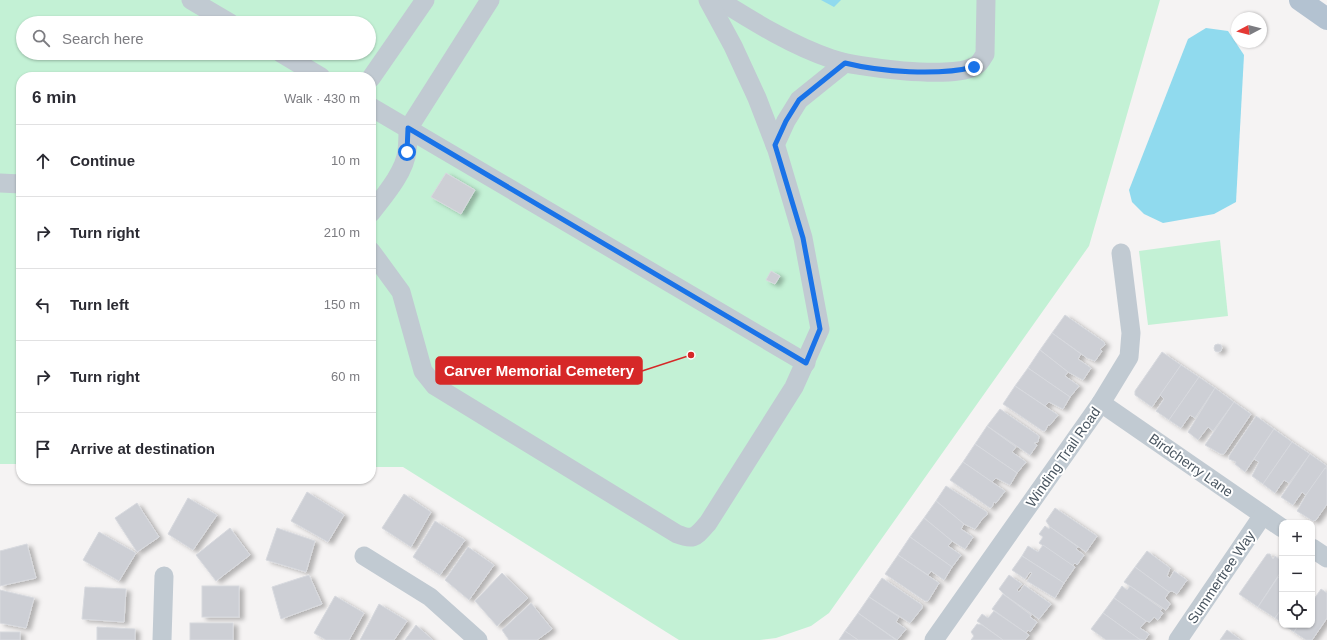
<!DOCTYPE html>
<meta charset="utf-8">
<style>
body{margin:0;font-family:Helvetica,sans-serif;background:#f2f2f3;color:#2b2b33}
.controls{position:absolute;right:12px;bottom:12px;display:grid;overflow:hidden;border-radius:8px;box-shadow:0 1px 3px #0004}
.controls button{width:36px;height:36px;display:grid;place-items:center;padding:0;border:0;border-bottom:1px solid #e1e1e2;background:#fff;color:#2b2b33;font:20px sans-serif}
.compass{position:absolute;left:1231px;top:12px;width:36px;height:36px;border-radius:50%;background:#fff;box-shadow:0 1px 3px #0004;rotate:263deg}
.stop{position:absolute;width:12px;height:12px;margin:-9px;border:3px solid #1a73e8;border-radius:50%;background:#fff}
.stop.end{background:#1a73e8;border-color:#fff;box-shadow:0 1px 4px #0008}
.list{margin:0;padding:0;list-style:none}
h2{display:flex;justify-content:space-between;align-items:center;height:52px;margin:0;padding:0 16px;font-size:17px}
h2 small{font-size:13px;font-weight:400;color:#7c7c81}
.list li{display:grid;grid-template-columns:26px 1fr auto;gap:12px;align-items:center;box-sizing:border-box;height:72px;padding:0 16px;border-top:1px solid #e1e1e2}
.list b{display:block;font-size:15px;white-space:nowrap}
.list em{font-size:13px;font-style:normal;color:#7c7c81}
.icon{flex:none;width:22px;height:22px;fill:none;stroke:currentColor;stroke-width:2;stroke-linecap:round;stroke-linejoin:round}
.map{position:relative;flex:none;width:1327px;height:640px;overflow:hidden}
.search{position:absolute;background:#fff;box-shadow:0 1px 3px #0004;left:16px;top:16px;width:360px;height:44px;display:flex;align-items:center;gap:10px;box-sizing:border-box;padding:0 14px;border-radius:22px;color:#7c7c81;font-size:15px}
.panel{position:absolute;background:#fff;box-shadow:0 1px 3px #0004;left:16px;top:72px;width:360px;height:412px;border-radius:16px}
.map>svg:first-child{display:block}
.green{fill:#c3f1d5;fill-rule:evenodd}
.water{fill:#90daee}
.building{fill:#cdcfd5;stroke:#d7d9de;filter:url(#shadow)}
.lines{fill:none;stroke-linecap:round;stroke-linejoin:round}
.minor{stroke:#c1cad2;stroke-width:19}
.major{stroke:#b3c2d1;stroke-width:22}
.route{stroke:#1a73e8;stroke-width:5}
.labels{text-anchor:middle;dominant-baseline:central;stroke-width:4;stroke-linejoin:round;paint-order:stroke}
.street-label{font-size:14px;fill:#4a5661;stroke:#fff}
.leader{fill:none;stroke:#d62828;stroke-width:1.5}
.callout-dot{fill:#d62828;stroke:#fff;stroke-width:1.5}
.callout{fill:#d62828;stroke:#d62828;stroke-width:1.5}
.callout-label{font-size:15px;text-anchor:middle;font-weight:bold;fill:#fff}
</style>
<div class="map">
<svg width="1327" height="640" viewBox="0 0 1327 640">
<defs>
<filter id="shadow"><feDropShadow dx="4.5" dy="2.5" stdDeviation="2" flood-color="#0004"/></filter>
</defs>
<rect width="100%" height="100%" fill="#f5f3f3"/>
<g class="green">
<path d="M0,0h1160l-71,246 -260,367 -18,13 -35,12 -16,2h-81l-276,-173h-32v-390h-350v387h-21zM23,23h346v30h-346z"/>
<path d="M1220,240l8,76 -80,9 -9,-74z"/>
</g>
<g class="water">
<path d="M821,0h20l-7,7z"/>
<path d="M1206,28l22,3 16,24 -8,147 -22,12 -51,9 -19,-9 -12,-12 -3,-12 59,-151z"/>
</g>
<g class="building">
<path d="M446,173l29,17 -14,24 -30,-17z"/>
<path d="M771,271l9,5 -5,8 -9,-4z"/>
<path d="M1065,315l39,27 1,3 -5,4 2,2 -7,10 -8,-3 -35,-25z"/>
<path d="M1052,333l29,21 -3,5 13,9 -8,12 -15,-8 -28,-22z"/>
<circle cx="1218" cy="348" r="4"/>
<path d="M1040,350l28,22 -3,4 14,10 -9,11 -42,-29z"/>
<path d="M1162,352l19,13 -29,42 -17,-12v-4z"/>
<path d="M1181,365l18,12 -30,43 -13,-9 8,-12 -4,-4z"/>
<path d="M1028,368l42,29 -7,12 -14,-7 -4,4 -30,-20z"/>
<path d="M1199,377l16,11 -20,30 -5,-3 -9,13 -12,-8z"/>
<path d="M1015,386l43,29 -8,10h-2l-3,6h-2l-40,-27z"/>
<path d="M1215,388l19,14 -21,29 -5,-4 -10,13 -10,-8z"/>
<path d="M1234,402l17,12 -27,40h-3l-16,-9z"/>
<path d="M1000,409l39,27 -1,6 -4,1 3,2 -7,10 -43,-29z"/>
<path d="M1256,416l18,13 -29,43 -10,-8 1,-2 -7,-3v-3z"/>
<path d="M987,426l29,21 -4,5 14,10 -9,11 -42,-29z"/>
<path d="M1274,429l18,13 -29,42 -11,-8 7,-14 -5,-3z"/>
<path d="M1292,442l18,12 -21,29 -5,-3 -9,13 -12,-9z"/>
<path d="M975,444l42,29 -7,12 -14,-7 -4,4 -29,-20z"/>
<path d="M1310,454l17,12 -21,29 -4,-3 -9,13 -12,-8z"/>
<path d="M963,462l42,29 -9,12 -2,-1 -2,5 -2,1 -40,-28z"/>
<path d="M1325,468l2,1v35l-11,16 -3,1 -16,-10 9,-16z"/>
<path d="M946,486l41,26v3l-4,3 -8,11 -11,-5 -28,-23z"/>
<path d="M307,492l37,23 -16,27 -37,-21z"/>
<path d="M404,494l27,18 -20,35 -29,-19z"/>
<path d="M188,498l29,17 -24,35 -25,-16z"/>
<path d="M936,501l28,23 -3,5 12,8 -8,12 -13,-8 -28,-23z"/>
<path d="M137,503l22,34 -22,15 -22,-34z"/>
<path d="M1055,508l42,28 -11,16 -36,-25 -4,-6z"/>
<path d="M924,518l28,23 -4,5 13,9 -9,12 -42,-30z"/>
<path d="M435,521l30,19 -25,35 -27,-18z"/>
<path d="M1045,526l4,3 1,-2 28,20 -2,2 8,6 -7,10 -2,-2 -3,3 -33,-23 4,-6 -4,-3z"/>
<path d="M230,528l20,27 -34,26 -20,-26z"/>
<path d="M277,528l38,13 -9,31 -40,-12z"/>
<path d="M99,532l37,21 -17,28 -36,-21z"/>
<path d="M910,537l42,30 -8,13 -13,-9 -3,4 -30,-20z"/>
<path d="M27,544l9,34 -36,8v-35z"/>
<path d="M1043,545l32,22 -11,16 -42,-27 6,-10 10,6z"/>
<path d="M468,547l26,18 -25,35 -24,-20z"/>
<path d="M1147,551l23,17 -3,8 3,2 4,-7 13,9 -10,14 -5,-3 -3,1 -34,-25z"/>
<path d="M1267,554h3l3,5 2,-3 7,5v9l-24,37 -19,-13z"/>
<path d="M898,555l41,28 -11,18h-3l-40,-27z"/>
<path d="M1022,556l42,27 -9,15 -28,-17 5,-8 -2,-1 -5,7 -13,-9z"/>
<path d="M1135,567l34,25 -4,6 5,6 -4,6 -42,-28z"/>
<path d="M502,573l26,25 -31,28 -22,-25z"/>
<path d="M309,575l13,29 -41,15 -9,-32z"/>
<path d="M1009,575l13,9 -5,6 2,2 5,-7 27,19 -12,15 -33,-23 -7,-7z"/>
<path d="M1278,577l4,3v28l-7,10 -17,-11z"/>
<path d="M882,578l40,27v3l-12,15 -41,-26z"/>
<rect x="202" y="586" width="37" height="31"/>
<path d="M1122,586l5,4 3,-4 32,23 -2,2 3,2 -5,7 -4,-3 -4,5 -4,-1 -32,-23z"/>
<path d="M85,587l41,2 -2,33 -42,-3z"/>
<path d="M1321,589l6,4v25l-15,22h-6l-12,-8 4,-7h14v-23z"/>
<path d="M0,590l34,8 -8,30 -26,-5z"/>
<path d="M1003,594l28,21 -1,2 7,5 -7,10 -2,-2 -2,3 -34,-24z"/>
<path d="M335,596l29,17 -15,27h-23l-12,-7z"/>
<path d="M869,597l30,20 -3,5 10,7 -9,11 -39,-27z"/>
<path d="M1114,598l32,23 -6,7 9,6 -4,6 -6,-1 -36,-26z"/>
<path d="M531,603l21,26 -15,11h-28l-7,-10z"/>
<path d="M379,604l28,17 -13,19h-34z"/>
<path d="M1282,608v15l-7,-5z"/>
<path d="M994,611l35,24 -4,5h-22l-26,-19 5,-7 6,4z"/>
<path d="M858,613l38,27h-38l-13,-9z"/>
<path d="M1103,613l36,26 1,1h-34l-15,-11z"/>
<rect x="190" y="623" width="43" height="17"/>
<path d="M977,624l5,1 21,15h-32l3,-4 -3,-4z"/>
<path d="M416,625l17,15h-28z"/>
<path d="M1284,625h14l-4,7z"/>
<path d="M97,627l38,2v11h-38z"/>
<path d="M1227,630l14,10h-21z"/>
<path d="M845,631l13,9h-19z"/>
<rect x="0" y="632" width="20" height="8"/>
</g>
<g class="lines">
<g class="minor">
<path d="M191,0l39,23"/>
<path d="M719,0c35,22 74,46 113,59 25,9 118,20 141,8 6,-2 9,-8 12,-13l1,-54"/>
<path d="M281,53l40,24"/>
<path d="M371,78l54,-78"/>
<path d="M371,107l435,256"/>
<path d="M775,145l11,-24 13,-21 46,-37"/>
<path d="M0,183l21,1"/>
<path d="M371,213c13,-17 34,-41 36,-62 1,-8 1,-15 1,-22l82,-129"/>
<path d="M371,251l30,41 22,79 12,15 242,148c18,7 19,2 31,-11l86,-136 26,-58 -17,-91 -26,-88 -20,-52 -24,-52 -25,-46"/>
<path d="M1101,403l181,125"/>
<path d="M1312,548l15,10"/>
<path d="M364,556l66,41 48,43"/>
<path d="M162,640l2,-64"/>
<path d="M934,640l167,-237 28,-46 2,-24 -10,-80"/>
<path d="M1178,640l85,-125"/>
</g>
<path class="major" d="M1300,0l27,19"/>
</g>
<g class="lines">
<path class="route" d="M407,152l1,-24 398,235 14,-34 -17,-91 -28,-93 11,-24 13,-21 46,-37c36,9 93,13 129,4"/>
</g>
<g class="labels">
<g class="street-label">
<text transform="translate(1063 457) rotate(-55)">Winding Trail Road</text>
<text transform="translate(1191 465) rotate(35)">Birdcherry Lane</text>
<text transform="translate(1221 577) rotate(-56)">Summertree Way</text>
</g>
</g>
<path class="leader" d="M691 355L642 371"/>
<circle class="callout-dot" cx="691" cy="355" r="4"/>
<rect class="callout" x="436" y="357" width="206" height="27" rx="4"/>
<g class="callout-label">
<text x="539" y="376">Carver Memorial Cemetery</text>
</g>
</svg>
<div class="controls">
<button>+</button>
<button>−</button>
<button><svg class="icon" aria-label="locate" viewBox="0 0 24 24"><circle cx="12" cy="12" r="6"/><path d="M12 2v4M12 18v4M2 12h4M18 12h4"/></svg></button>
</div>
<svg class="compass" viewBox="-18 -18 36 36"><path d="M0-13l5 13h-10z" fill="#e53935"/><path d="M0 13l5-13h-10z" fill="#7c7c81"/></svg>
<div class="stop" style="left:407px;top:152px"></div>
<div class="stop end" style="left:974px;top:67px"></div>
<div class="search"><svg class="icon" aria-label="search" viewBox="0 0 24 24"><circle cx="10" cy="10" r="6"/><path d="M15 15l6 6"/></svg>Search here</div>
<section class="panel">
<h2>6 min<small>Walk · 430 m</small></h2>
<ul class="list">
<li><svg class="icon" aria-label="ahead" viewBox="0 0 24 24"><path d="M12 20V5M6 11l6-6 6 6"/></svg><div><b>Continue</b></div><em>10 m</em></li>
<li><svg class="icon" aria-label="right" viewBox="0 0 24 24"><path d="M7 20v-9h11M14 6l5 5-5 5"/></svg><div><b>Turn right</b></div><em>210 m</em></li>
<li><svg class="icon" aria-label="left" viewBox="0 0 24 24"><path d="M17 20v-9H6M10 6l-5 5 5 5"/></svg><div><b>Turn left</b></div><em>150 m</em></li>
<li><svg class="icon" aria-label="right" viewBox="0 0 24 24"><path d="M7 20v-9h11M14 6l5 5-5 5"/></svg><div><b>Turn right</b></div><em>60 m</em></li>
<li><svg class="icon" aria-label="arrive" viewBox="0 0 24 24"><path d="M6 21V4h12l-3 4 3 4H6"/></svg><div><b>Arrive at destination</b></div></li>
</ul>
</section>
</div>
